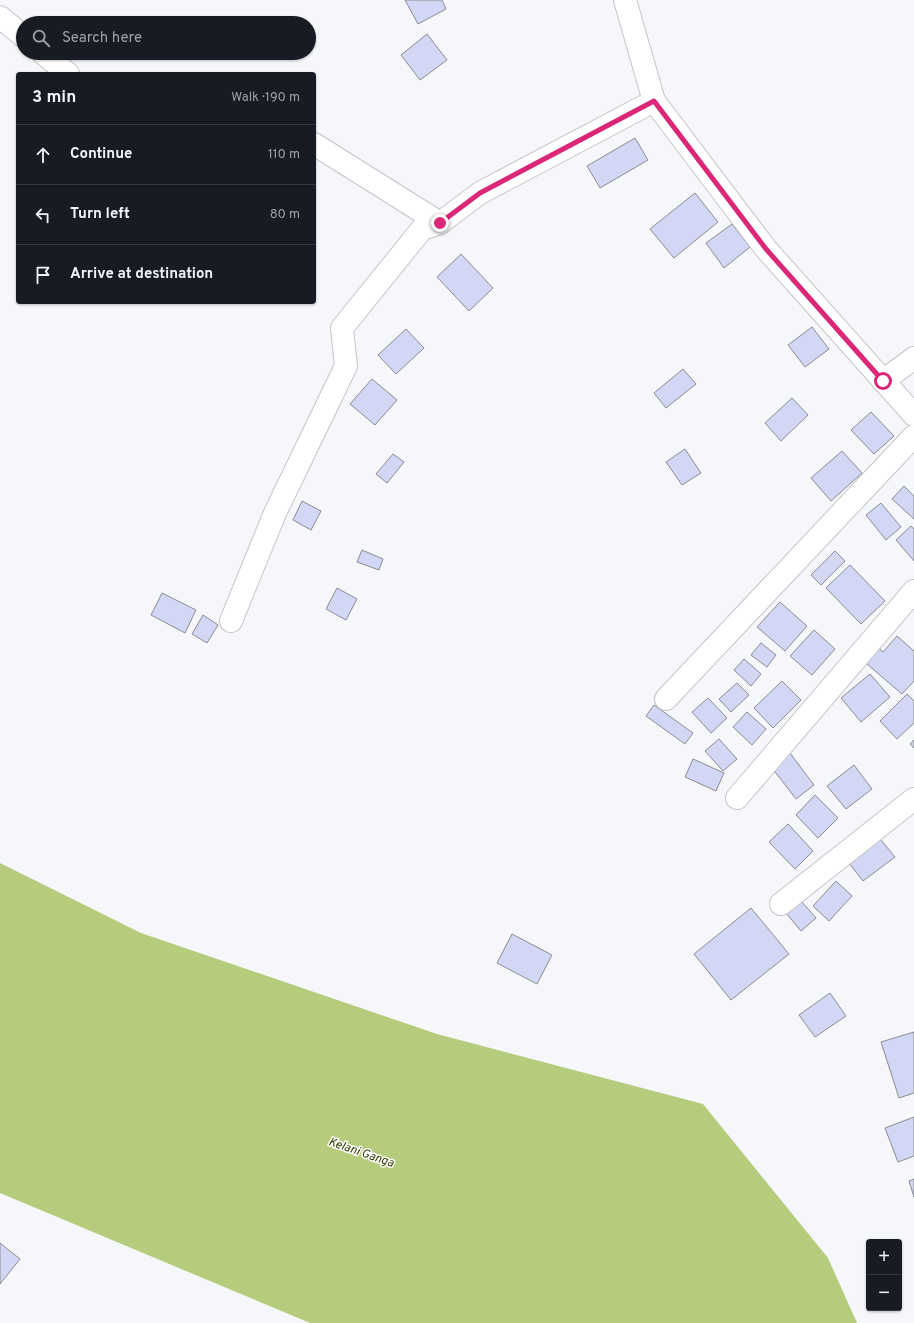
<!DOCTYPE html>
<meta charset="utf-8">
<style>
body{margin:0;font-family:Overpass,sans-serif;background:#242831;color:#f1f3f6}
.controls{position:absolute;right:12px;bottom:12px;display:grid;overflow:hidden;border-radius:4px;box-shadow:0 1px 3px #0004}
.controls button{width:36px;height:36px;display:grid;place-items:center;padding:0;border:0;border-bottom:1px solid #363941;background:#171b24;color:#f1f3f6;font:20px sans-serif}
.stop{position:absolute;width:12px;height:12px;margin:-9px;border:3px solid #db2777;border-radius:50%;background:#fff}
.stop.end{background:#db2777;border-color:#fff;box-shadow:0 1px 4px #0008}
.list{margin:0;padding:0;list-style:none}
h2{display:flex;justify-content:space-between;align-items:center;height:52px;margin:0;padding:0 16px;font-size:17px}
h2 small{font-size:13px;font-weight:400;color:#9ea1a6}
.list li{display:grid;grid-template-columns:26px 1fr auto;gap:12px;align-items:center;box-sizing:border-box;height:60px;padding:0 16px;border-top:1px solid #363941}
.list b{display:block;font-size:15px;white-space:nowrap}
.list em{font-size:13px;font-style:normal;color:#9ea1a6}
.icon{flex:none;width:22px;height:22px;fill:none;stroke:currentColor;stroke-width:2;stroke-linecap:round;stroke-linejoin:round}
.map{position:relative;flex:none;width:914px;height:1323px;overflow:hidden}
.search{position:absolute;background:#171b24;box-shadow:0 1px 3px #0004;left:16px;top:16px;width:300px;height:44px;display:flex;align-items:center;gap:10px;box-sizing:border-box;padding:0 14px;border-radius:22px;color:#9ea1a6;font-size:15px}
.panel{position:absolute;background:#171b24;box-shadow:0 1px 3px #0004;left:16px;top:72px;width:300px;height:232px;border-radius:4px}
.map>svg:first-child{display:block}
.water{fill:#b5cc7c}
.building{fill:#d2d7f6;stroke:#8b8c8f}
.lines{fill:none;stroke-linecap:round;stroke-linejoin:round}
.minor-casing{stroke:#c4c5c8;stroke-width:24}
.minor{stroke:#fff;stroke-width:22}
.route{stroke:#db2777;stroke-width:5}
.labels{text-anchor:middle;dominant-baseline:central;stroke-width:3;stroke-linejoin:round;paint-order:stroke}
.water-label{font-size:12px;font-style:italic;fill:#303c00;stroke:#fff}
</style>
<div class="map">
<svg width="914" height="1323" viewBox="0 0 914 1323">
<rect width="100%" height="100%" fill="#f6f7fa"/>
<path class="water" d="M0,863l141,70 296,101 266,70 125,154 29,65h-547l-310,-130z"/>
<g class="building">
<path d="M405,0h37l4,9 -28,15z"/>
<path d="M427,34l20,26 -27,20 -19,-25z"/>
<path d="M635,138l13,22 -48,28 -13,-22z"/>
<path d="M695,193l23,29 -44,36 -24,-29z"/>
<path d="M732,224l18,23 -26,21 -18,-25z"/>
<path d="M461,254l32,34 -24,23 -32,-34z"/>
<path d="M812,327l17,22 -24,18 -17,-22z"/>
<path d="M406,329l18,19 -28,26 -18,-19z"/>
<path d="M683,369l13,15 -30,24 -12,-15z"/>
<path d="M372,379l25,21 -22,25 -25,-21z"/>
<path d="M792,398l16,17 -27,26 -16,-18z"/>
<path d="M871,412l23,24 -20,18 -23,-24z"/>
<path d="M685,449l16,24 -19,12 -16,-23z"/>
<path d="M842,451l20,22 -31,28 -20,-23z"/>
<path d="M393,454l11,8 -17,21 -11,-9z"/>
<path d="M904,486l10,10v23l-22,-20z"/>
<path d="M302,501l19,10 -10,19 -18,-10z"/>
<path d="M881,503l20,24 -15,13 -20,-25z"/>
<path d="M911,526l3,3v32l-18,-21z"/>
<path d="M362,550l21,9 -4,11 -22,-8z"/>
<path d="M835,551l10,10 -24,24 -10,-10z"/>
<path d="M850,565l35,36 -24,23 -35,-36z"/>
<path d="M337,588l20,11 -11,21 -20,-11z"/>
<path d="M162,593l34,17 -11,23 -34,-18z"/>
<path d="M780,602l27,24 -22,25 -28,-24z"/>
<path d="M203,615l15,10 -11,18 -15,-9z"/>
<path d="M814,630l21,19 -23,26 -22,-19z"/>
<path d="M897,636l17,15v30l-12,13 -42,-36 13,-15 10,9z"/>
<path d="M761,643l15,12 -9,12 -16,-12z"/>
<path d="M744,659l17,15 -10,12 -17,-16z"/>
<path d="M870,674l20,23 -29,25 -20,-24z"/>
<path d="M782,681l19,19 -28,28 -19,-20z"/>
<path d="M737,683l12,12 -18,17 -12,-13z"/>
<path d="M907,694l7,7v22l-17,16 -17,-18z"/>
<path d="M708,698l19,20 -16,15 -19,-21z"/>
<path d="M654,705l39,28 -8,11 -39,-28z"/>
<path d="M747,712l19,17 -14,16 -19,-18z"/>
<path d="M719,739l18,20 -14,12 -18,-20z"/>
<path d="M914,740v8l-4,-4z"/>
<path d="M790,753l24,32 -18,14 -24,-31z"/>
<path d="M693,759l31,14 -8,18 -31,-14z"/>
<path d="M854,765l18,24 -26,20 -19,-23z"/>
<path d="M815,795l23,23 -20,20 -22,-23z"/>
<path d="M788,824l25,27 -18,18 -26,-27z"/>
<path d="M876,834l19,23 -32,24 -18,-23z"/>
<path d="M836,881l16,15 -23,25 -16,-15z"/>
<path d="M801,901l15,17 -15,13 -15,-18z"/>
<path d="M751,908l38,46 -58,46 -37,-46z"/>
<path d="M512,934l40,21 -15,29 -40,-21z"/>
<path d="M830,993l16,23 -31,21 -16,-22z"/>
<path d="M914,1032v61l-15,5 -18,-56z"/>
<path d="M914,1117v39l-16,6 -13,-34z"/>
<path d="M914,1179v18l-5,-16z"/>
<path d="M0,1243l20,16 -20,25z"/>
</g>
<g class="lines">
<g class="minor-casing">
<g id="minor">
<path d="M625,0l29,101 112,148 148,166"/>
<path d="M0,17l23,19"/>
<path d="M43,53l25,21"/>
<path d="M314,144l126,79"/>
<path d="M883,381l31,-23"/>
<path d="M231,621l44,-108 71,-147 -4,-38 80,-99 18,-6 40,-30 174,-92"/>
<path d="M666,699l248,-263"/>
<path d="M737,798l177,-207"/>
<path d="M781,904l133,-105"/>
</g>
</g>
<use href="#minor" class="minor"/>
</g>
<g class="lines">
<path class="route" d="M440,223l40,-30 174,-92 112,148 117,132"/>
</g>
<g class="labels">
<g class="water-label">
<text transform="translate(361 1153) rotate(19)">Kelani Ganga</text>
</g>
</g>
</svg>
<div class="controls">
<button>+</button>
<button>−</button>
</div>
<div class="stop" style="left:883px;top:381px"></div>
<div class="stop end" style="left:440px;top:223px"></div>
<div class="search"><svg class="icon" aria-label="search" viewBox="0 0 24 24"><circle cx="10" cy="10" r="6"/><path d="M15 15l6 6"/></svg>Search here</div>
<section class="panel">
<h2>3 min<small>Walk · 190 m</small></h2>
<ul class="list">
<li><svg class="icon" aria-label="ahead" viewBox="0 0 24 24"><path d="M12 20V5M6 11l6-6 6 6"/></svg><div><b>Continue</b></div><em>110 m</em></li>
<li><svg class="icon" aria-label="left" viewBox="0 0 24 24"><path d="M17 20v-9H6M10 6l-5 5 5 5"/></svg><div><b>Turn left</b></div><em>80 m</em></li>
<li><svg class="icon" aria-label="arrive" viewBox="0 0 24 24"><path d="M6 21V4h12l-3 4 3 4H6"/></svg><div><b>Arrive at destination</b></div></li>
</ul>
</section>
</div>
